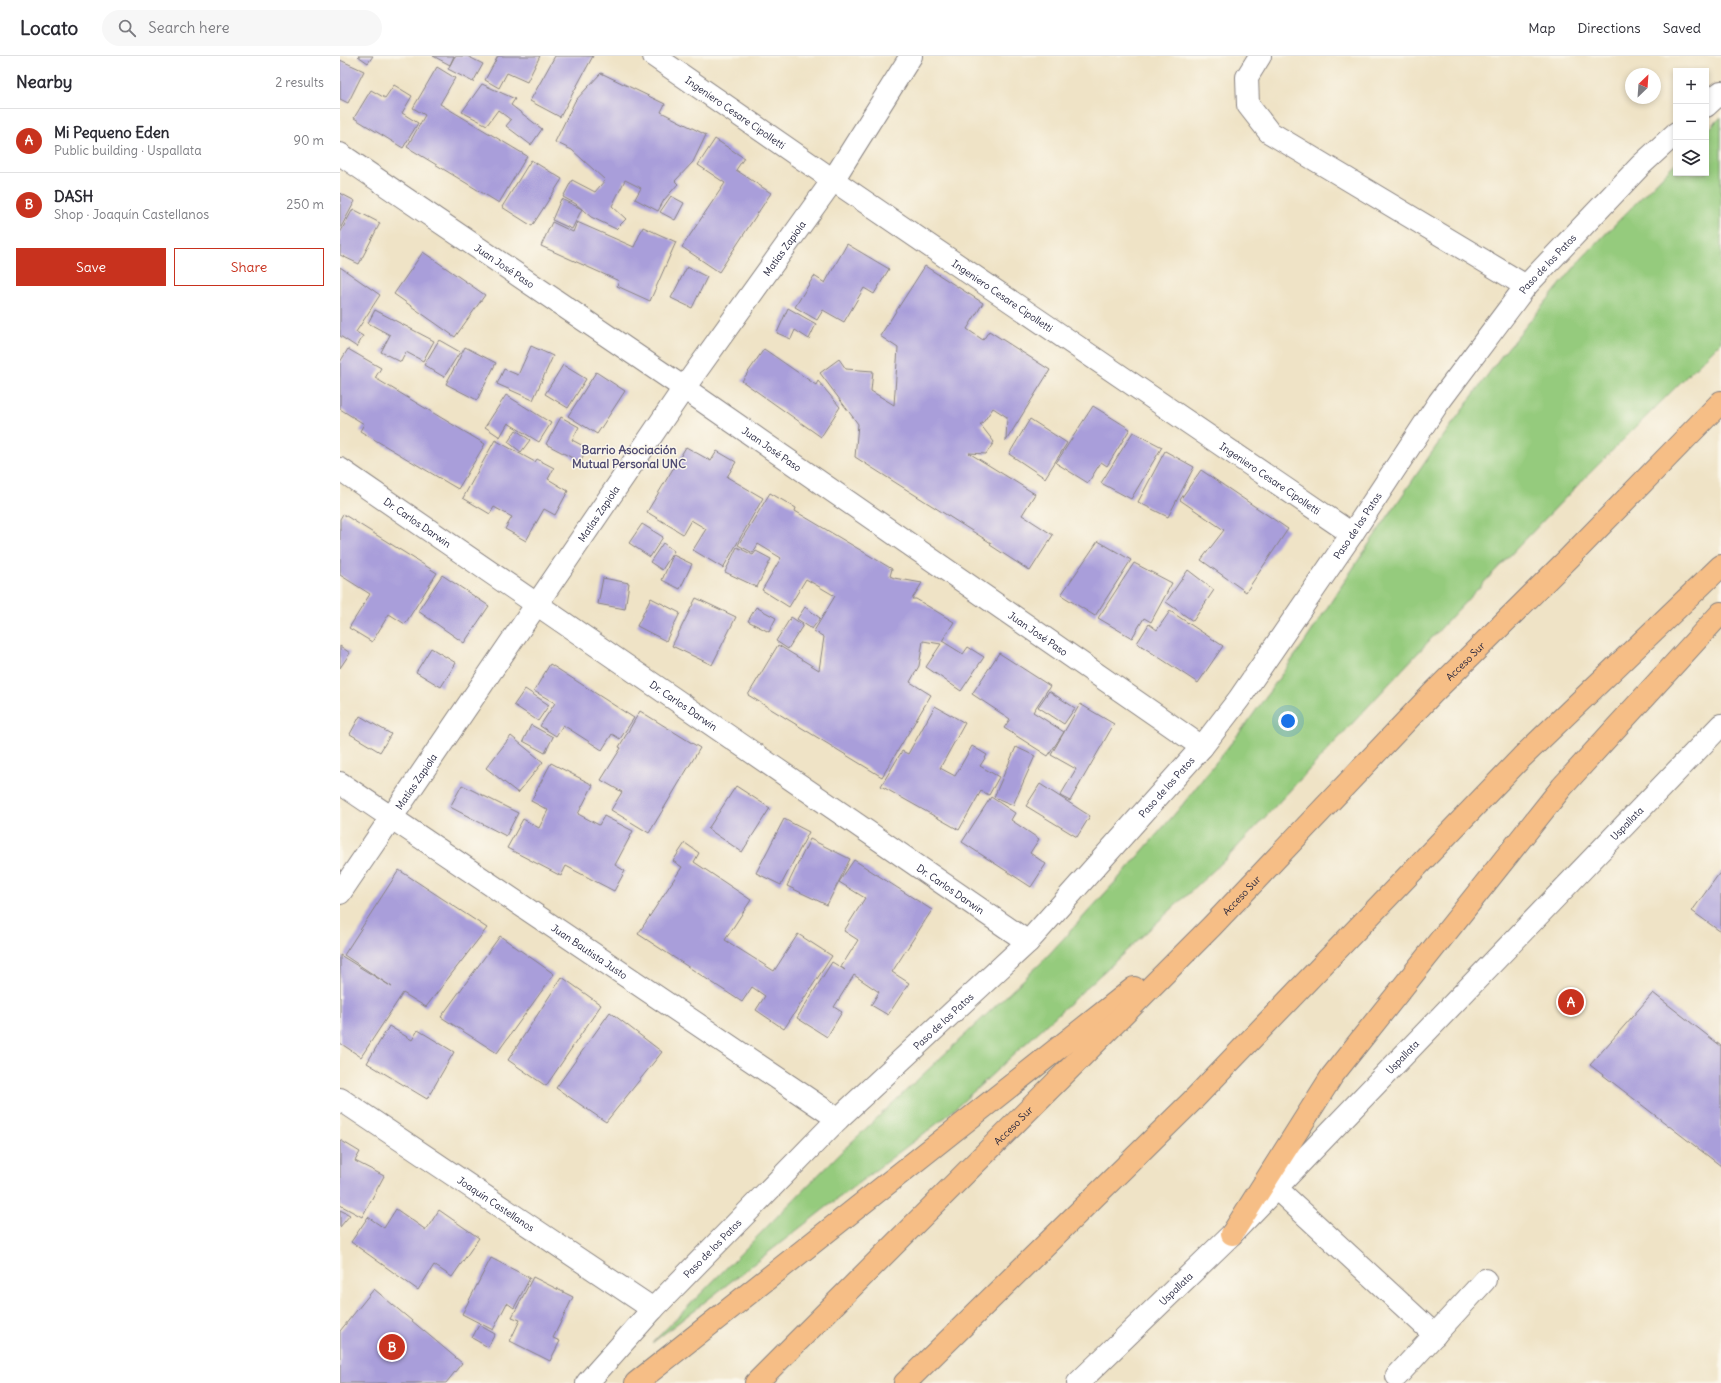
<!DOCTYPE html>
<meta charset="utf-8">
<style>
body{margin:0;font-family:Delius,sans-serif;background:#f7f7f7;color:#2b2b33}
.controls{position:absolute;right:12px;top:12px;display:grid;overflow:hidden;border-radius:0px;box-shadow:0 2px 6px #0003}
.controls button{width:36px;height:36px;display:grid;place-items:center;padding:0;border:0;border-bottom:1px solid #e1e1e2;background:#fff;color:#2b2b33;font:20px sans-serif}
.compass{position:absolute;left:1285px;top:12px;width:36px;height:36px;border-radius:50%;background:#fff;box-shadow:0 2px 6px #0003;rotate:25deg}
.you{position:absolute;left:948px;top:665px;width:14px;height:14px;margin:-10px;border:3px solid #fff;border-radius:50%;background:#1a73e8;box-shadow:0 0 0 6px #1a73e833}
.badge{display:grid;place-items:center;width:26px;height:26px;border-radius:50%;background:#c8321e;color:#fff;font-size:13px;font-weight:700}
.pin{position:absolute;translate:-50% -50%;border:2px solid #fff;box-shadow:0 1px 4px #0006}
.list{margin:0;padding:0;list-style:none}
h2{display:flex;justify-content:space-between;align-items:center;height:52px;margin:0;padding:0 16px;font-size:17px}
h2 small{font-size:13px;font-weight:400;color:#7c7c81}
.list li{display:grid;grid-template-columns:26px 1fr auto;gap:12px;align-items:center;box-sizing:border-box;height:64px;padding:0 16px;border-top:1px solid #e1e1e2}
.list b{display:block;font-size:15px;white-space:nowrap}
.list p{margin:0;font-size:13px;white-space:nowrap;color:#7c7c81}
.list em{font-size:13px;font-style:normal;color:#7c7c81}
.actions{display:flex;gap:8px;padding:12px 16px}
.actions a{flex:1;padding:9px 0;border:1px solid #c8321e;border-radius:0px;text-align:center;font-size:14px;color:#c8321e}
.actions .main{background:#c8321e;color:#fff}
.icon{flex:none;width:22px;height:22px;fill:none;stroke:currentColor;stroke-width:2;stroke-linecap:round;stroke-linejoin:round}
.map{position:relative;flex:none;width:1381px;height:1327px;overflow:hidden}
header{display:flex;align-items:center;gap:24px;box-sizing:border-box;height:56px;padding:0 20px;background:#fff;border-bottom:1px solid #e1e1e2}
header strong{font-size:19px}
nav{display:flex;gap:22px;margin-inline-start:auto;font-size:14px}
.search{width:280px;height:36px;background:#f7f7f7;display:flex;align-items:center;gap:10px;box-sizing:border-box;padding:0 14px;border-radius:22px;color:#7c7c81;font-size:15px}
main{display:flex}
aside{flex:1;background:#fff}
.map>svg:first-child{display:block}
.green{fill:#95cb7d;stroke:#5c765c}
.building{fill:#a99eda}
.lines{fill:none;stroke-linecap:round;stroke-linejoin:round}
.minor-casing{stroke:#888280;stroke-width:24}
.tertiary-casing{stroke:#888280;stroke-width:24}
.motorway-casing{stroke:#888280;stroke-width:24}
.minor{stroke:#fff;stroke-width:22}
.tertiary{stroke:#fff;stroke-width:22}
.motorway{stroke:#f6be86;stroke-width:22}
.labels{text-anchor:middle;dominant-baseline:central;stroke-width:3;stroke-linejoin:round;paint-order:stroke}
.street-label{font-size:10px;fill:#22223b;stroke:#fbf7ec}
.quarter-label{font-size:12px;font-weight:bold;fill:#514d73;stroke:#fbf7ec}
</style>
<header>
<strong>Locato</strong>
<div class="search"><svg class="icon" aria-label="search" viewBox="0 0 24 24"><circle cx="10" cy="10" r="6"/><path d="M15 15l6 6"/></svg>Search here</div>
<nav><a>Map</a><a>Directions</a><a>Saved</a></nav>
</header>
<main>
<aside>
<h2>Nearby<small>2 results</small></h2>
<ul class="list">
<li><span class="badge">A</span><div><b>Mi Pequeno Eden</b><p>Public building · Uspallata</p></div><em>90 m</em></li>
<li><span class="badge">B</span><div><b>DASH</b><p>Shop · Joaquín Castellanos</p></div><em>250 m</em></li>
</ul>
<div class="actions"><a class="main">Save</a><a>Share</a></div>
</aside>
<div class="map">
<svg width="1381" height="1327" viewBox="0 0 1381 1327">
<rect width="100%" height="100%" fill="#fbf7ec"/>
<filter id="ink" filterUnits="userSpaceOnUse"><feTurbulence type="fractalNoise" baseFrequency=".025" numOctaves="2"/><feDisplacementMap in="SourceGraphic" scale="8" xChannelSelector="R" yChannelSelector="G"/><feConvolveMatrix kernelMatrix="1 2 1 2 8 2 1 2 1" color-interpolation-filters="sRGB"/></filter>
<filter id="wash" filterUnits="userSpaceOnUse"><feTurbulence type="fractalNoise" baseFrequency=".012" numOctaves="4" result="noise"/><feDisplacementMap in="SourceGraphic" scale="16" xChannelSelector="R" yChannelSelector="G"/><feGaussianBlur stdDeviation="0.9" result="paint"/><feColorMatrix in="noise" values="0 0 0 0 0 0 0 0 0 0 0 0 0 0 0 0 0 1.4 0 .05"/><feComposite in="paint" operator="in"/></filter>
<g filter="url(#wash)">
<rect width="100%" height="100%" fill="#efe3c6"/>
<path class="green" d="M1381,61v225l-152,152 -100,104 -242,260 -280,258 -119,90 -176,137 187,-189 202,-191 77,-84 61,-70 68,-86 57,-80 65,-99 61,-89 72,-100 81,-98 93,-95v11h30v-41z"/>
<g id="blocks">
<g class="building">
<path d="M18,0h15l-5,7z"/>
<path d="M93,0h21l-4,9z"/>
<path d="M115,0h12l16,8 -10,18 -25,-13z"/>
<path d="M158,0h42l-13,26 -20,-9 -8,15 -14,-8z"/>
<path d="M215,0h38l-33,61 -30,-16z"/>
<path d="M0,4l24,11 -16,32 -8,-4z"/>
<path d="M97,11l18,11 -15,26 87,52 -28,47 -92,-56 18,-32 -12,-7z"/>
<path d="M261,17l64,31 -4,8 45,23 -13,27 -18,19 3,3 -14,16 -6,11 -23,-12 6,-11 -16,-8 -13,26 14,13 -10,10 -25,-12 -15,-13 -13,-7 9,-17 23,12 10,-12 -33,-30 -17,-8 20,-41z"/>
<path d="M142,28l33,15 -4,6 31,24 -11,16 -25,-19 5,-6 -13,-10 -11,15 -25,-13z"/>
<path d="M54,29l18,11 -10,17 16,10 -15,25 -49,-30 17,-28 14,8z"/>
<path d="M375,83l29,19 -8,12 35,23 -52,79 -37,-25 43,-64 -27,-18z"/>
<path d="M191,104l31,19 -30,47 -30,-19z"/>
<path d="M0,137l15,8 -15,28z"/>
<path d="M331,140l13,7 -9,17 -15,-8z"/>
<path d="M221,143l21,10 -10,20 -20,-9z"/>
<path d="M13,153l27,14 -21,41 -19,-9v-22z"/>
<path d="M212,166l21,10 4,-10 57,25 9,-20 33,15 -26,59 -33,-15 2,-5 -78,-35z"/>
<path d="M507,188l42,25 -15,25 -10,-6 -20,34 -21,-12 -6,10 -22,-13 19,-31 11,7z"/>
<path d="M83,196l62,43 -30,42 -61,-43z"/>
<path d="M585,210l58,37 -16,26 16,11 6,-9 61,39 -44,71 1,-24 -14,-9 -11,16h-2l14,18 -8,12 -17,-1 66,41 -13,21 31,20 -23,36 -40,-26 1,-2 -136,-86 3,-33 -38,-51 19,-14 7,10 27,2 -2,20 23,14 4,-57 -18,-12z"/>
<path d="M0,211l40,28 -24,37 7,4 -6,11 -17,-11z"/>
<path d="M347,211l20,10 -15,31 -21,-10z"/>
<path d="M448,252l28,16 -7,15 -14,-9 -4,9 -14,-6z"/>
<path d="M35,254l59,31 -11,20 -17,-9 -5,10 -20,-10 9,-17 -22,-12z"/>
<path d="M99,284l21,12 -16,25 -20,-12z"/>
<path d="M191,290l22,10 -20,44 -36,-16 7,-15 14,6z"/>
<path d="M125,291l31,16 -19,37 -31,-16z"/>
<path d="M8,293l33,19 -6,10 110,66 -27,45 -98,-58 4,-7 -24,-15v-47z"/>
<path d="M424,293l52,36 2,-4 22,26 -19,30 -79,-56z"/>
<path d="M223,309l23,14 -18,29 -23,-14z"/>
<path d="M256,316l29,19 -28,43 -29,-18z"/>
<path d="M166,339l45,28 -12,19 -31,-19 -8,14 -15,-10z"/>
<path d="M753,350l37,23 -23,37 -6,-4 -13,21 -32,-20z"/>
<path d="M221,361l18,10 -7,13 15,8 -7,14 -34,-18z"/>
<path d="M690,363l37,24 -22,35 -36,-24z"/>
<path d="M176,374l14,10 -9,12 -13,-10z"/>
<path d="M793,376l29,15 -31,52 -30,-16z"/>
<path d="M155,384l40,22 2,-3 17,9 -6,11 20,12 -13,24 -11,-6 -18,32 -21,-12 7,-12 -18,-10 -4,7 -27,-16z"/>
<path d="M346,391l25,14 6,-10 19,11 -9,15 36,21 -40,70 -30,-18 13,-21 -15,-9 -8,14 -36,-22z"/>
<path d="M825,395l29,16 -26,50 -30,-15z"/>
<path d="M861,414l87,59 -42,63 -45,-32 23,-30 -44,-30z"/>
<path d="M430,437l26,15 -1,3 97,58 -2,7 4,2 28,5 -10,16h4l38,23 -12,19 21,13 5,-7 16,10 -23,34 -35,-24 15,-23 -18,-3 -4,25 -9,16 21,13 -49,82 -134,-82 30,-50 41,25 5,-33 -10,-6 21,-35 -29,-17 -17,28 -27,-17 19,-32 -23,-14 -5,9 -15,-8z"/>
<path d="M3,458l94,59 -32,51 -16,-10 -17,28 -23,-14 21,-34 -30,-19v-56z"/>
<path d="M302,468l21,13 -13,20 -21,-14z"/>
<path d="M758,485l33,19 -36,56 -34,-21z"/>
<path d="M323,487l11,8 -12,19 -12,-8z"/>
<path d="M397,491l16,8 3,-4 15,8 -14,28 -32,-15z"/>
<path d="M333,499l19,9 -12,25 -18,-9z"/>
<path d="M794,507l38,20 -21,39 -7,-4 -12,20 -34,-20z"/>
<path d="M848,514l26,20 -21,31 -27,-19z"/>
<path d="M102,519l47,31 -25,37 -46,-32z"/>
<path d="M263,522l26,5 -4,26 -27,-5z"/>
<path d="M311,542l29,15 -14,28 -29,-15z"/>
<path d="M356,542l40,19 -24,48 -40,-19z"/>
<path d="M416,551l20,11 -7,14 -21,-11z"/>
<path d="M465,551l15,11 -8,11 -15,-10z"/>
<path d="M830,555l53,35 -25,37 -61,-40 12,-19 8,6z"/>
<path d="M451,561l12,8 -15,24 -12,-8z"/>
<path d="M0,590l10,7 -10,15z"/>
<path d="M91,592l25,15 -15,24 -25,-15z"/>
<path d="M659,597l51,33 -17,26 31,20 -16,24 -44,-28 6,-9 -38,-25z"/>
<path d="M210,608l84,54 -14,21 -8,-5 -10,16 -39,-25 -7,11 -16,-10 15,-23 -21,-12z"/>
<path d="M185,633l24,16 -11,16 -24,-16z"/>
<path d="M709,635l26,17 -11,16 -26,-17z"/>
<path d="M740,648l34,20 -44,77 -10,-5 16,-27 -25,-14z"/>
<path d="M595,650l30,17 -25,45 15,8 17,-30 15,9 -7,11 19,11 -10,18 -8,-4 -22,39 -78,-44 21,-35 6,3z"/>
<path d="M300,655l60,37 -51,85 -38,-23 11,-18 -21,-12 20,-32 -2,-1z"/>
<path d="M20,660l31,18 -11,18 -30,-18z"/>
<path d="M191,669l22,12 -8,16 -22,-12z"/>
<path d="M171,680l32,26 -25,31 -32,-25z"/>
<path d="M676,691l19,9 -22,49 -19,-8z"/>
<path d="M211,707l42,22 -15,29 21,11 5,-9 29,15 -18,34 10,6 -11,20 -48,-25 -5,10 -54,-28 16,-29 16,9 9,-18 -17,-9z"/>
<path d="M700,728l50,32 -13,21 -51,-31z"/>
<path d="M122,729l56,28 -12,23 -56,-29z"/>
<path d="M396,730l34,22 -28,44 -34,-23z"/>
<path d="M651,741l24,16 -4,7 28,19 -9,14 16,11 -15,23 -69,-45z"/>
<path d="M444,763l25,13 -28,53 -25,-12z"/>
<path d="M470,783l40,20 -23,46 -40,-19z"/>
<path d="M345,787l14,10 -5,9 57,38 -26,40 49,31 24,-37 34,22 -48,73 -28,-19 9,-14 -13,-9 -10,15 -104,-68 44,-67 -9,-6z"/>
<path d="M514,804l78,50 -40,62 17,11 -21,32 -17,-10 8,-13 -25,-17 -20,32 8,5 -15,25 -30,-19 35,-56 13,8 -4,-3 17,-27 -14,-9 21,-33 -26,-16z"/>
<path d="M59,814l88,58 -61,79 -23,-14 -42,64 -21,-14v-88l52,32 -48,-32z"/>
<path d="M1381,815v61l-29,-21z"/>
<path d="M160,880l54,38 -57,79 -56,-36z"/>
<path d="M222,921l39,28 -55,81 -38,-26z"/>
<path d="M1313,937l68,53v120l-131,-101z"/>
<path d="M270,956l52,40 -56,70 -50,-34z"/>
<path d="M49,970l23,14 6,-10 36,22 -27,47 -60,-36z"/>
<path d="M0,1084l20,12 -5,9 29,15 -22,41 -22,-12z"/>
<path d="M56,1153l30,21 13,-20 40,28 -27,39 -18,-12 -16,25 -67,-48 17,-25 16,11z"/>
<path d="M0,1154l10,5 -10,12z"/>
<path d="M151,1202l39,20 -16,30 -7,-5 -14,27 -31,-16z"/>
<path d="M193,1221l40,20 -20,41 7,3 -10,20 -40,-20 10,-21 -8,-3z"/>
<path d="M34,1233l88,74 -16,20h-106v-52z"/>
<path d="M139,1269l16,9 -7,13 -16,-9z"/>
</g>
</g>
</g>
<g filter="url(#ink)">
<use href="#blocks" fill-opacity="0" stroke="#888280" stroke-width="1"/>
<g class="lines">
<g class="minor-casing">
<g id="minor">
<path d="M920,0l-13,21 1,28 21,27 257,154"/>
<path id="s1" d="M0,98l344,234 518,359"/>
<path id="s2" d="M0,413l688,473"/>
<path id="s3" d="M0,727l498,336"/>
<path id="s4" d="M0,837l344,-505 149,-208 78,-124"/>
<path id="s5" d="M0,1043l313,210"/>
<path d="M936,1132l159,147"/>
<path d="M1057,1320l88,-96"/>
</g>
</g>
<g class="tertiary-casing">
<g id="tertiary">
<path id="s6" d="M314,0l179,124 519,354"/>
<path d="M1366,50l15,-14"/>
<path id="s7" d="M247,1327l66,-74 185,-190 190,-177 174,-195 37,-48 113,-165 87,-132 87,-116 115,-121 35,-32"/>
<path id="s8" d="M738,1327l154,-149 489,-509"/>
</g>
</g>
<g class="motorway-casing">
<g id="motorway">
<path d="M892,1178l100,-158 230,-289 159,-174"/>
<path d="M296,1327l498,-395"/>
<path id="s9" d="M416,1327l456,-457 220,-232 137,-136 152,-156"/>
<path d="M565,1327l287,-282 330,-344 199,-191"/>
</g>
</g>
<use href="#minor" class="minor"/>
<use href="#tertiary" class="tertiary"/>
<use href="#motorway" class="motorway"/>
</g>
</g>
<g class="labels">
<g class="street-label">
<text stroke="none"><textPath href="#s6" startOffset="99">Ingeniero Cesare Cipolletti</textPath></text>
<text stroke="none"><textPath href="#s4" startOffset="783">Matías Zapiola</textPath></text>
<text stroke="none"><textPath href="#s7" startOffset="1480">Paso de los Patos</textPath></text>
<text stroke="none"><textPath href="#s1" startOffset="199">Juan José Paso</textPath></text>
<text stroke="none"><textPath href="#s6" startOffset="423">Ingeniero Cesare Cipolletti</textPath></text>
<text stroke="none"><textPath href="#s1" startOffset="523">Juan José Paso</textPath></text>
<text stroke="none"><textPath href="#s6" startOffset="747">Ingeniero Cesare Cipolletti</textPath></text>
<text stroke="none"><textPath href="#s4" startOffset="459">Matías Zapiola</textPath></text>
<text stroke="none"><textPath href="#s2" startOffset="94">Dr. Carlos Darwin</textPath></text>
<text stroke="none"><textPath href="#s7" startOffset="1156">Paso de los Patos</textPath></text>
<text stroke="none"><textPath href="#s1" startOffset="847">Juan José Paso</textPath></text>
<text stroke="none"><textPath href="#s9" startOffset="1012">Acceso Sur</textPath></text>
<text stroke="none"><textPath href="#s2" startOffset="417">Dr. Carlos Darwin</textPath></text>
<text stroke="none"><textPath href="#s4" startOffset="135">Matías Zapiola</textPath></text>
<text stroke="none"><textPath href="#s7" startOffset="832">Paso de los Patos</textPath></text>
<text stroke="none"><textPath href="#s8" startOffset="784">Uspallata</textPath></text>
<text stroke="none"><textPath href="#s2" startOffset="741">Dr. Carlos Darwin</textPath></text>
<text stroke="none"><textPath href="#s9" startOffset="688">Acceso Sur</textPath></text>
<text stroke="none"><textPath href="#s3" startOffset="301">Juan Bautista Justo</textPath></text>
<text stroke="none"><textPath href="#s7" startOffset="508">Paso de los Patos</textPath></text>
<text stroke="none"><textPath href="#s8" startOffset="460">Uspallata</textPath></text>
<text stroke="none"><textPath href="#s9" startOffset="364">Acceso Sur</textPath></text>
<text stroke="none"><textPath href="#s5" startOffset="188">Joaquín Castellanos</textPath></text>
<text stroke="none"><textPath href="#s7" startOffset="184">Paso de los Patos</textPath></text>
<text stroke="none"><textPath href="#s8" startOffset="136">Uspallata</textPath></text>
</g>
<g class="quarter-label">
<text x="289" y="393">Barrio Asociación<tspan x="289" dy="14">Mutual Personal UNC</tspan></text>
</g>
</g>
</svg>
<div class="controls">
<button>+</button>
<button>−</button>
<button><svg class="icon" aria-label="layers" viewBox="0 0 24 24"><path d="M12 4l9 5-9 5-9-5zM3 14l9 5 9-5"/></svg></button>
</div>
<svg class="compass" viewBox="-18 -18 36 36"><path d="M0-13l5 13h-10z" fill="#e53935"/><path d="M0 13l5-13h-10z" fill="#7c7c81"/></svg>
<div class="you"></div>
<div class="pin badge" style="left:1231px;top:946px">A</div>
<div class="pin badge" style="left:52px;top:1291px">B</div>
</div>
</main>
